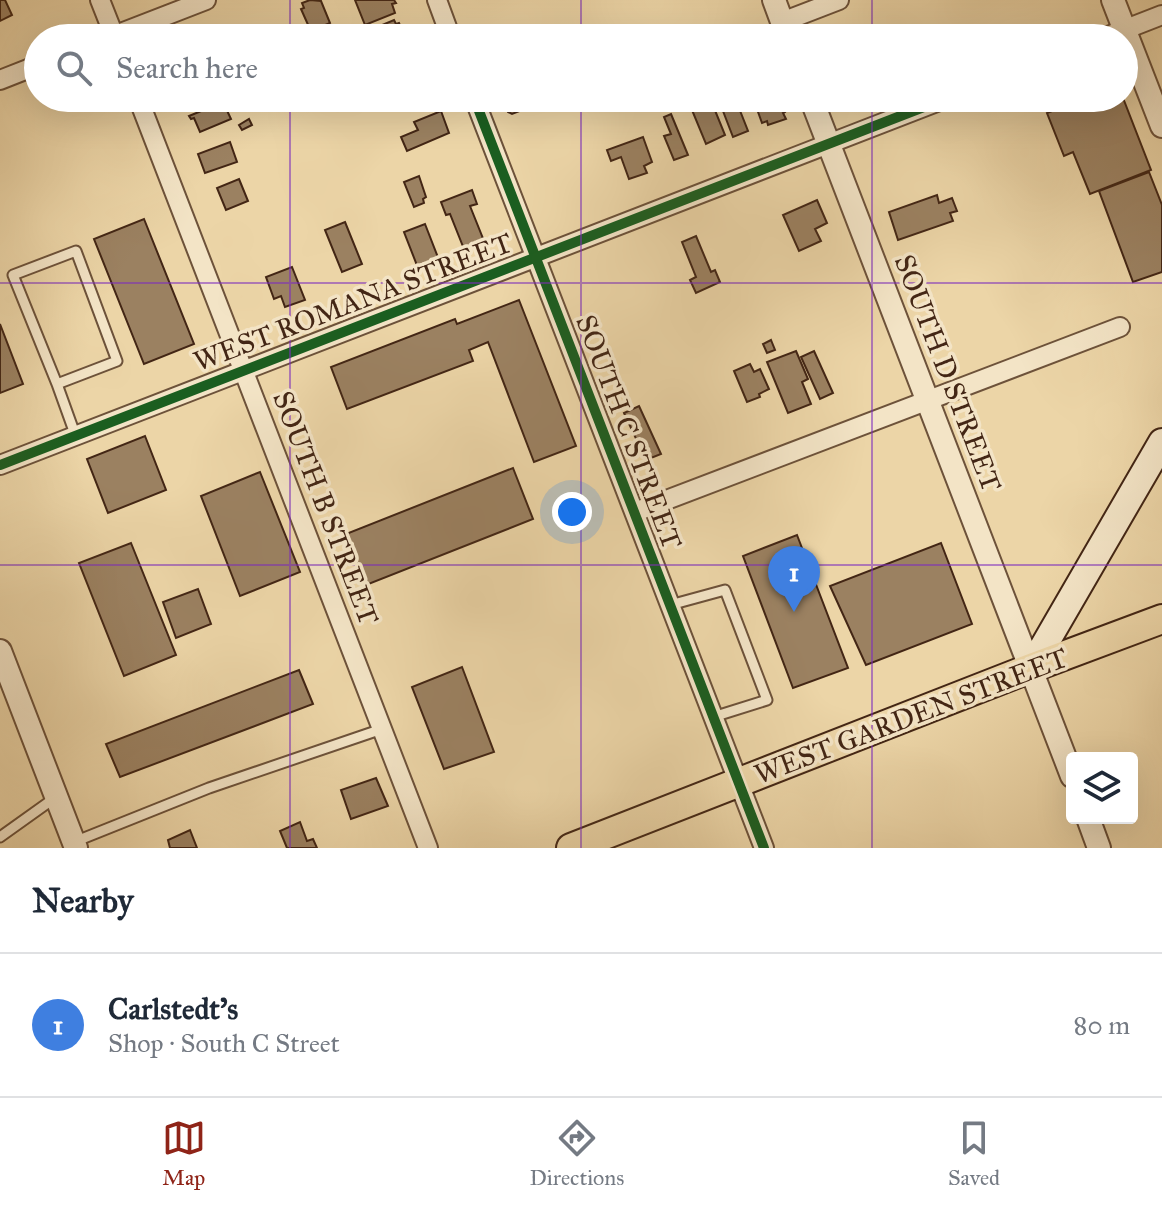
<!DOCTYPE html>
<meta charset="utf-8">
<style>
body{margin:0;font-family:"IM FELL Great Primer",serif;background:#f2f2f3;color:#1f2937}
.controls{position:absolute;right:24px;bottom:24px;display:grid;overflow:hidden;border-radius:8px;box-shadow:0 8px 32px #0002}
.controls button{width:72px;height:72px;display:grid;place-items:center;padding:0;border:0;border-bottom:2px solid #e0e1e3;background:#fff;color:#1f2937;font:40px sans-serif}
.you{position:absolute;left:572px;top:512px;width:28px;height:28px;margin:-20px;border:6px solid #fff;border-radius:50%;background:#1a73e8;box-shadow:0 0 0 12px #1a73e833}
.badge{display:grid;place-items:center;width:52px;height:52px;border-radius:50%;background:#8f2418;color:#fff;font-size:26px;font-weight:700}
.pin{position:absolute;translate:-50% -66px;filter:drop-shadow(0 2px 4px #0008)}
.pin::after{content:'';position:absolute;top:42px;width:28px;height:24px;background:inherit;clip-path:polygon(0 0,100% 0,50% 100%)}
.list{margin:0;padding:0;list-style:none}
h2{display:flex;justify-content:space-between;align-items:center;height:104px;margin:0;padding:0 32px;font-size:34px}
h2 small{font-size:26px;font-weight:400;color:#747a83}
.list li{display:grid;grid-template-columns:52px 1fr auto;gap:24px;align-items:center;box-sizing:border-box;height:144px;padding:0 32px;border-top:2px solid #e0e1e3}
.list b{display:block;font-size:30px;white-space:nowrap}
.list p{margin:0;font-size:26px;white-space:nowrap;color:#747a83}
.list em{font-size:26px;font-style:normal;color:#747a83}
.icon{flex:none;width:44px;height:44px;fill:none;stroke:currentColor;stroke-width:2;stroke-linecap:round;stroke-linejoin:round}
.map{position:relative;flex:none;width:1162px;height:848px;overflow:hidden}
.search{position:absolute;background:#fff;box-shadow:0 8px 32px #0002;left:24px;right:24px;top:24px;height:88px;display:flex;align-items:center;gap:20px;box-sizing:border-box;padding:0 28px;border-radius:44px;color:#747a83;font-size:30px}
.sheet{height:248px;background:#fff}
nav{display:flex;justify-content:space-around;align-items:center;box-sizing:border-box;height:112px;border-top:2px solid #e0e1e3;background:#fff;font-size:22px;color:#747a83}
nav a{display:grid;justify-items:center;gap:4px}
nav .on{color:#8f2418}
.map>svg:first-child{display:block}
.building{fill:#9b8161;stroke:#432615;stroke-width:2}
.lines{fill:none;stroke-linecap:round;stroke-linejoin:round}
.service-casing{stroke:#6d523a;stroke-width:13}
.minor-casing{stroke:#6d523a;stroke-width:22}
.tertiary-casing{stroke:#6d523a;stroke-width:26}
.secondary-casing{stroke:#432615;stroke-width:30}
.primary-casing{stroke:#432615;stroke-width:32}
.service{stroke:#f3e4c6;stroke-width:9}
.minor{stroke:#f3e4c6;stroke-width:18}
.tertiary{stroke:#f3e4c6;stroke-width:22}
.secondary{stroke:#f3e4c6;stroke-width:26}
.primary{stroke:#ecd5a7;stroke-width:28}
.cycleway-casing{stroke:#f3e4c6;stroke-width:15}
.cycleway{stroke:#1b5e20;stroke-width:10}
.grid{fill:none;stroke:#7b2cbf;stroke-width:2;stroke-opacity:0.55}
.labels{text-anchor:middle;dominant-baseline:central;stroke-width:7;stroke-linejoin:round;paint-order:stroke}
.street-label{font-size:28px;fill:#432615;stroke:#f3e4c6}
</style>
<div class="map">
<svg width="1162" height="848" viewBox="0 0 1162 848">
<rect width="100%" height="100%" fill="#ecd5a7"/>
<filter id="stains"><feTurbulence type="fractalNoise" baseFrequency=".0025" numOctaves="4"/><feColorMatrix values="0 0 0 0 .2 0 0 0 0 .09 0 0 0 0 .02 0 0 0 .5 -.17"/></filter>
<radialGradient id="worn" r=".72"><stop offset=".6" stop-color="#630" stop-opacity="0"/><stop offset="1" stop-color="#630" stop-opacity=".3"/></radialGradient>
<g class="building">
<path d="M0,0h5l7,15 -12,6z"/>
<path d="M310,0l11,1 9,22 -12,5 2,5 -7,3 -12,-27 3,-1 -2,-5z"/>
<path d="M355,0h39l2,3 -4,1 3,9 -30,12z"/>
<path d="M394,20l2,4 3,-1 3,7 3,-2 2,7 -2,3h-32l-3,-8z"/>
<path d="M293,27l4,11h-25l-1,-3z"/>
<path d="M250,30l3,8h-22z"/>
<path d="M502,98h51l-41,16 -4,-2z"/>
<path d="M687,98h23l15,37 -19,9z"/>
<path d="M718,98h17l13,33 -15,6z"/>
<path d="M753,98h27l5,14 -2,1 3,6 -18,6 -1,-4 -5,2z"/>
<path d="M1085,98h38l28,72 -61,24 -17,-42 -9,4 -17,-43z"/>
<path d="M223,102l8,17 -31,13 -6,-14 -3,1 -2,-3z"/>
<path d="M441,111l8,22 -42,18 -6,-14 17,-7 -4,-8z"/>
<path d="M671,114l17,41 -14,5 -10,-24 7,-2 -7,-17z"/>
<path d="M249,119l3,6 -10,5 -3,-5z"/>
<path d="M643,137l9,25 -8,4 3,7 -18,6 -8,-22 -10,4 -4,-11z"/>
<path d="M230,142l7,20 -32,11 -7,-19z"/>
<path d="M1149,172l13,33v67l-29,10 -34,-91z"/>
<path d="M419,176l7,21 -3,2 1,4 -10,4 -10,-25z"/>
<path d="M239,179l9,22 -22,9 -9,-22z"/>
<path d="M472,190l5,14 -7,2 14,35 -20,8 -14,-35 -4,1 -5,-13z"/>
<path d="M937,195l2,8 13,-5 5,13 -7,2 3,8 -55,19 -9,-28z"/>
<path d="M817,200l10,23 -12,6 6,12 -22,10 -16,-36z"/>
<path d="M144,219l50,125 -50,20 -50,-125z"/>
<path d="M345,222l17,42 -20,8 -17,-42z"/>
<path d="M425,224l14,36 -21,8 -14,-36z"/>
<path d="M696,236l15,36 4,-2 5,12 -24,11 -6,-13 6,-3 -14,-35z"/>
<path d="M292,267l13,33 -20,7 -4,-11 -7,3 -8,-22z"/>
<path d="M519,300l57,146 -42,16 -46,-120 -19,8 4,11 -126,48 -16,-42 124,-48 2,5z"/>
<path d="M0,324l23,60 -23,9z"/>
<path d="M771,340l4,10 -8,3 -4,-9z"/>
<path d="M796,351l12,28 -6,3 9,22 -23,9 -21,-51z"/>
<path d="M814,351l19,42 -13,6 -19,-42z"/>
<path d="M750,364l4,8 6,-3 9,20 -10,5 1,3 -13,5 -13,-31z"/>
<path d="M639,406l22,48 -15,6 -22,-47z"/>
<path d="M145,436l21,54 -58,23 -21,-54z"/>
<path d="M513,468l20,51 -167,66 -20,-51z"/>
<path d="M260,472l40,100 -60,24 -39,-100z"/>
<path d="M797,535l51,133 -55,20 -50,-132z"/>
<path d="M131,543l45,112 -52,21 -45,-113z"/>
<path d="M941,543l31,81 -106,41 -36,-79z"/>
<path d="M198,589l13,35 -35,14 -13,-36z"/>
<path d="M462,667l32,85 -50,17 -32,-82z"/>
<path d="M299,670l14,34 -193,73 -14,-33z"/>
<path d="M376,778l12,28 -37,13 -10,-29z"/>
<path d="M300,822l7,19 6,-2 4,9h-30l-7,-17z"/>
<path d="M190,830l7,18h-27l-2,-8z"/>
</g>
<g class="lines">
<g class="service-casing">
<g id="service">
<path d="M57,384l-44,-109 63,-24 41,110 -60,23 18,50"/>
<path d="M670,605l55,-15 42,110 -54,17"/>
<path d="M0,837l56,-40"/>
<path d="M74,842l135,-54 173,-59"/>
</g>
</g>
<g class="minor-casing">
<g id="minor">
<path d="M100,0l15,38"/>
<path d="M437,0l14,38"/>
<path d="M782,22l57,-22"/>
<path d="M108,38l98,-38"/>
<path d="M1103,38l59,-23"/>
<path d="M0,80l38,-15"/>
<path d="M138,98l290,750"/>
<path d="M474,98l290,750"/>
<path d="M0,465l947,-367"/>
<path d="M635,512l485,-185"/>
</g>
</g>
<g class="tertiary-casing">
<g id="tertiary">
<path d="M774,0l14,38"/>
<path d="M1113,0l49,126"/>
<path d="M811,98l261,678"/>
<path d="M0,651l76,197"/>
<path d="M1088,818l11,30"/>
</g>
</g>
<g class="secondary-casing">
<path id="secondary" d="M1031,668l131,-226"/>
</g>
<g class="primary-casing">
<path id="primary" d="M571,848l460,-180 131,-49"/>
</g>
<use href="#service" class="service"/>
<use href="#minor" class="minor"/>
<use href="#tertiary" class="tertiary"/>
<use href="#secondary" class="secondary"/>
<use href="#primary" class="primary"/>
<g class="cycleway-casing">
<g id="cycleway">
<path d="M474,98l290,750"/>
<path d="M0,465l947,-367"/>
</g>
</g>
<use href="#cycleway" class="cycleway"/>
</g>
<path class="grid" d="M290,0v38M581,0v38M872,0v38M290,98v750M581,98v750M872,98v750M0,283h1162M0,565h1162"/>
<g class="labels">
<g class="street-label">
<text transform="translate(353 302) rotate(-21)">WEST ROMANA STREET</text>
<text transform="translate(948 373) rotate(69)">SOUTH D STREET</text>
<text transform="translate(629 432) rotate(69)">SOUTH C STREET</text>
<text transform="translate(326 508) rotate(69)">SOUTH B STREET</text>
<text transform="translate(911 716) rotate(-21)">WEST GARDEN STREET</text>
</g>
</g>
<rect width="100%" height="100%" filter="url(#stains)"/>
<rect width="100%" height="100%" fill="url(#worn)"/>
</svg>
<div class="controls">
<button><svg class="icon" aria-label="layers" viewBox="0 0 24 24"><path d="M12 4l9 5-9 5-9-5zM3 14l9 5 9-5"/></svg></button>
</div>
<div class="you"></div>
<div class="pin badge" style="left:794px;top:612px;background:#3f7fe0">1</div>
<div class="search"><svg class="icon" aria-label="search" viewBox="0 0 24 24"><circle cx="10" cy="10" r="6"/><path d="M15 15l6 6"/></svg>Search here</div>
</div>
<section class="sheet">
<h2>Nearby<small></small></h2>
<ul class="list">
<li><span class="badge" style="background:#3f7fe0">1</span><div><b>Carlstedt's</b><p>Shop · South C Street</p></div><em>80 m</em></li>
</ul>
</section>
<nav>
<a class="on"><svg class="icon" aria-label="map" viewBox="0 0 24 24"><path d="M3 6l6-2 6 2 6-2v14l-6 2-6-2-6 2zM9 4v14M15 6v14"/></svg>Map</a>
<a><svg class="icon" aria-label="directions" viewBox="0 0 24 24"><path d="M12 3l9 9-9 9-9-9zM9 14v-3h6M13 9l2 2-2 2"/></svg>Directions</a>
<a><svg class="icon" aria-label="saved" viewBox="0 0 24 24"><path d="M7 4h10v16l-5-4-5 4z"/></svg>Saved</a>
</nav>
